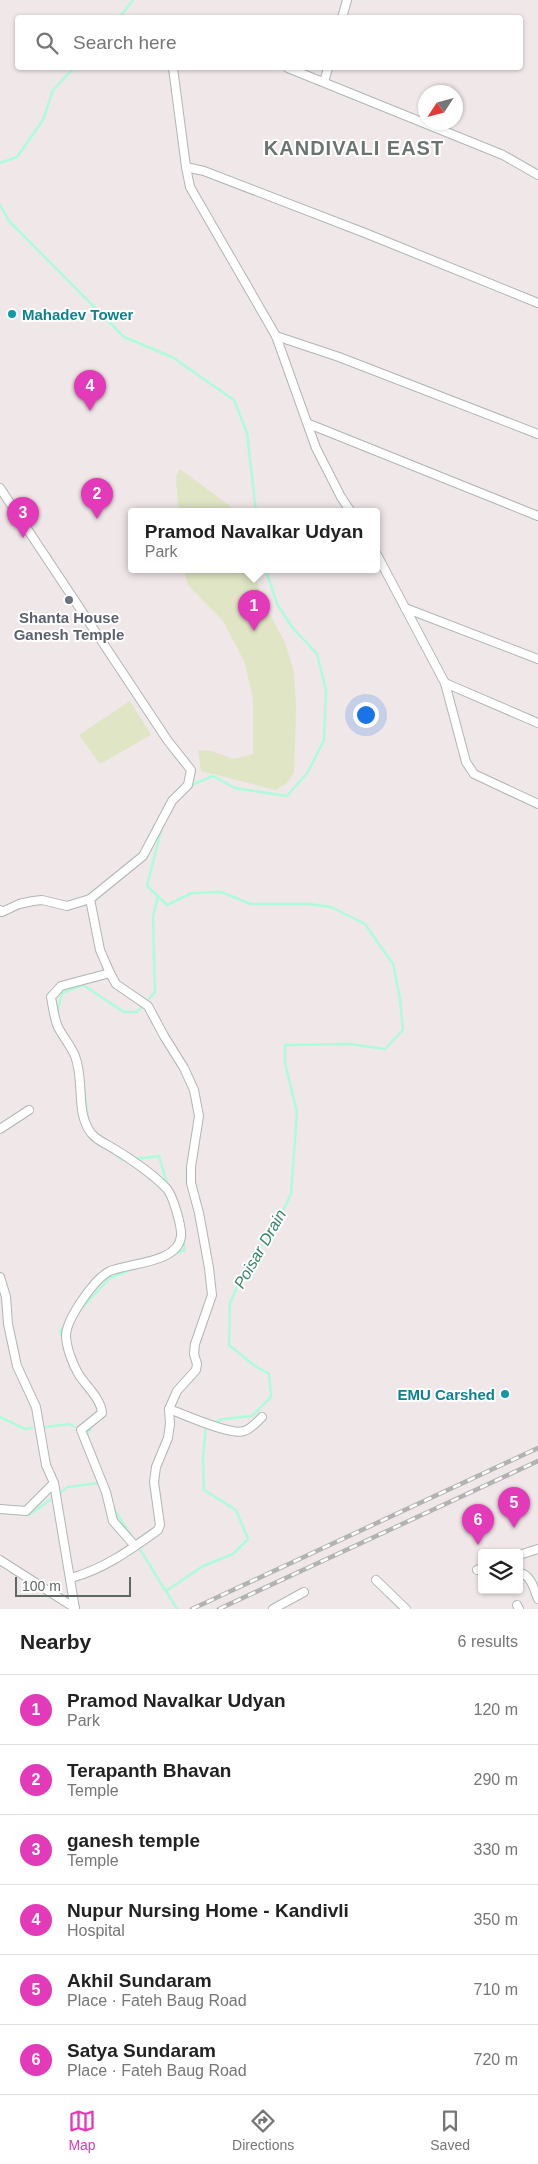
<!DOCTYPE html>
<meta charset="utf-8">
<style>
body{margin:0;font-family:Arial,sans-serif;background:#f6f6f6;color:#222}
.controls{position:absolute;right:15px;bottom:15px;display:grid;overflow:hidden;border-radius:5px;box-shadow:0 1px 4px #0004}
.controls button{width:45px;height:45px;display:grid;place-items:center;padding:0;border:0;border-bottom:1px solid #e0e0e0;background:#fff;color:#222;font:25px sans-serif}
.compass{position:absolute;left:418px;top:85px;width:45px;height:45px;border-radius:50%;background:#fff;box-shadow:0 1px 4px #0004;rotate:234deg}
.scale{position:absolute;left:15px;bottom:12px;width:116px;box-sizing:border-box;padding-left:5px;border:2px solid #5f6764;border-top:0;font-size:14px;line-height:18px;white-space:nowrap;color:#5f6764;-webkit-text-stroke:4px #fff;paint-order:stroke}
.you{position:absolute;left:365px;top:714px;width:18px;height:18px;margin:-12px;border:4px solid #fff;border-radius:50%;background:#1a73e8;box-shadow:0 0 0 8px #1a73e833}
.badge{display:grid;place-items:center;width:32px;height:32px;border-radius:50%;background:#e33ab9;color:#fff;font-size:16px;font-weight:700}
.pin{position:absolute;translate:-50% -41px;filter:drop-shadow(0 1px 2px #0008)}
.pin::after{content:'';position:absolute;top:26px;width:18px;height:15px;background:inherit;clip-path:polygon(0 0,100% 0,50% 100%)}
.popup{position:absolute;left:128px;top:508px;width:252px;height:65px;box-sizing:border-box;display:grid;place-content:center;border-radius:5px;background:#fff;filter:drop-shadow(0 1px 4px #0005);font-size:16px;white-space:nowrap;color:#767676}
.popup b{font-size:19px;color:#222}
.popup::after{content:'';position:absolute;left:50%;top:100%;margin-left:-10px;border:10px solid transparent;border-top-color:#fff}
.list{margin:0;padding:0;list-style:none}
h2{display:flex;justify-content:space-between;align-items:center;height:65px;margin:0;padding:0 20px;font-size:21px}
h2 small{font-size:16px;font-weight:400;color:#767676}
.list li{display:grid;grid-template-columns:32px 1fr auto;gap:15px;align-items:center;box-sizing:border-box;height:70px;padding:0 20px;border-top:1px solid #e0e0e0}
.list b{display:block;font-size:19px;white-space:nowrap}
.list p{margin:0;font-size:16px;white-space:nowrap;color:#767676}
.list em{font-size:16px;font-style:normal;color:#767676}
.icon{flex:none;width:28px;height:28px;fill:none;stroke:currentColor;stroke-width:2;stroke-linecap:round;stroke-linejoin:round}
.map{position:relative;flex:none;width:538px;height:1609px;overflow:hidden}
.search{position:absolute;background:#fff;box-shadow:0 1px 4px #0004;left:15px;right:15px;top:15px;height:55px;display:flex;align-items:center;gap:12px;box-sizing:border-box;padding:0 18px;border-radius:5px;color:#767676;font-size:19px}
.sheet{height:485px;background:#fff}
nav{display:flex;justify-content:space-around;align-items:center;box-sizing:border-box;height:70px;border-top:1px solid #e0e0e0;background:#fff;font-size:14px;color:#767676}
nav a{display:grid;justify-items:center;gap:2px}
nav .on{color:#e33ab9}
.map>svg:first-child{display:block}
.green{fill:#e0e6c5}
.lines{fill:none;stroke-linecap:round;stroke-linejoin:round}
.stream{stroke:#acfcdc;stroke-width:2.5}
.minor-casing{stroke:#b0b6b5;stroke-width:10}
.minor{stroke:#fff;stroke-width:8}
.rail-casing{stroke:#b1b3b2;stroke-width:4.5}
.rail{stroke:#fff;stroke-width:2.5;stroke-dasharray:8;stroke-linecap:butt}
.culture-dot{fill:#0f9aa8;stroke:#fff;stroke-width:2}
.worship-dot{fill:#6b7280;stroke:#fff;stroke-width:2}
.labels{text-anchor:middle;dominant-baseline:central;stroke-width:4;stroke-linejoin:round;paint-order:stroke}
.culture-label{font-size:15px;font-weight:bold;fill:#0d838f;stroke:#fff;text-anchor:start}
.worship-label{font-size:15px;font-weight:bold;fill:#5b616d;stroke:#fff}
.water-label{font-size:16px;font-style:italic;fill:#38836b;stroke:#fff}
.district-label{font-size:20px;font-weight:bold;letter-spacing:1px;fill:#6b7471;stroke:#fff}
</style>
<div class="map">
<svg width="538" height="1609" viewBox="0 0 538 1609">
<rect width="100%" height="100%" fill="#f0e7e8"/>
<g class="green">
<path d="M180,469l58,43h-53l-7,-6 -2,-30z"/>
<path d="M184,570h69l10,32 22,40 9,30 2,38 -2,63 -8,11 -11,6 -74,-19 -3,-21 14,1 22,8 19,-5v-56l-9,-37 -21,-40 -35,-36z"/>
<path d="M130,701l21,34 -51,29 -21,-29z"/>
</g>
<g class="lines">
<g class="stream">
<path d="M119,18l14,-18"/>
<path d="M0,163l17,-6 26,-37 10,-30 21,-22"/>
<path d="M0,205l9,16 115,116 48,20 62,43 13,33 9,79"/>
<path d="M189,786l24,-10 22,12 52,8 21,-24 16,-32 2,-50 -9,-36 -25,-27 -15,-23 -11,-34"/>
<path d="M162,827l-15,59 20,19 25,-12 29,-1 30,12h57l23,3 34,17 28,40 7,35 3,31 -18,19 -35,-5 -65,1v18l12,49 -6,82 -19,39 -25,31 -17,39 -1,42 26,21 14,8 2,23 -19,19 -29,3 -10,4"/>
<path d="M57,1013l5,-20 21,-8 41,27h13l18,-20 -2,-76 5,-20"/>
<path d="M83,1080l5,40"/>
<path d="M111,1150l11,10h4"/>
<path d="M134,1159l25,-3 9,31"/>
<path d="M173,1254l12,-4 -2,-9"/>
<path d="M79,1311l31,-33 28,-11"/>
<path d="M63,1338l-3,-7 5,-5"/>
<path d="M0,1417l25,12 7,-1"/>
<path d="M45,1427l24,-3 6,3"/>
<path d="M86,1436l7,-12"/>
<path d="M112,1506l20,31"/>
<path d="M26,1514l3,1 39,-28 30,-4"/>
<path d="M138,1546l27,44"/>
<path d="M177,1609l-11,-18 37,-25 30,-12 15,-15 -12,-29 -32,-20 -1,-33 3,-31"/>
</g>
<g class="minor-casing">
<g id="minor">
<path d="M342,18l5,-18"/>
<path d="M173,68l13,99 4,20 86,149 40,112 25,49 10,15"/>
<path d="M288,68l215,87 35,20"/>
<path d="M324,82l4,-14"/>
<path d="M186,167l18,4 161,62 173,70"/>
<path d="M276,336l63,21 199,77"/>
<path d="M309,424l229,92"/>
<path d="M0,488l168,253 23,29 -3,15 -16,16 -29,55 -53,43 -23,7 -25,-6 -9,1 -14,3 -17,8 -2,-2"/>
<path d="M376,553l69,130 21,79 8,12 64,30"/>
<path d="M405,608l133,51"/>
<path d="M445,683l93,40"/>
<path d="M110,973l-49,13 -10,11c2,10 3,21 7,30 5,10 13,19 17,29 10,25 0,56 16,77 5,7 17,12 25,17 16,10 39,26 51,39 6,7 15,38 14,47 -2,27 -52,27 -71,35 -15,7 -43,47 -44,64 0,12 7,30 13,40 8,12 22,24 23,38l-21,17 25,62 7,29 22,25"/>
<path d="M0,1129l29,-19"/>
<path d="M0,1277l6,20 2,27 9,42 19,41 10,58 8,18 21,126"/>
<path d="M169,1409c14,5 62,27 75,22 7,-2 13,-9 18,-14"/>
<path d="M0,1509l26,2 28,-28"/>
<path d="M519,1555l19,-6"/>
<path d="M0,1560l75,48"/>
<path d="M477,1570l5,-2"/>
<path d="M519,1573c12,1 15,16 19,26"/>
<path d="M71,1578c33,-9 59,-28 87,-48l2,-5 -6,-43 2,-15 12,-29 2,-14 -1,-15 8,-18 19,-21 1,-6 -3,-10 1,-10 17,-49 -3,-27 -10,-55 -8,-30v-16l8,-51 -5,-26 -10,-22 -20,-32 -16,-30 -32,-22 -6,-11 -10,-23 -10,-51"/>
<path d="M376,1580l30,29"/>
<path d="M517,1605l2,4"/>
<path d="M273,1609l31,-17"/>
</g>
</g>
<use href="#minor" class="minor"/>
<g class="rail-casing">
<g id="rail">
<path d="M192,1609l346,-161"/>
<path d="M219,1609l319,-148"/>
</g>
</g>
<use href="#rail" class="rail"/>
</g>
<g class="culture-dot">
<circle cx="12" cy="314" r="5"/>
<circle cx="505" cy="1394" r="5"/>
</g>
<circle class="worship-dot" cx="69" cy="600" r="5"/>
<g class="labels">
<g class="culture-label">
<text x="22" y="314">Mahadev Tower</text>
<text x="495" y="1394" text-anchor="end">EMU Carshed</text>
</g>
<g class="worship-label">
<text x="69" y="617">Shanta House<tspan x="69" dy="17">Ganesh Temple</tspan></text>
</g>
<g class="water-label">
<text transform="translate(260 1249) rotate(-60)">Poisar Drain</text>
</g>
<g class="district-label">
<text x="354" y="148">KANDIVALI EAST</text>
</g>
</g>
</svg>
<div class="controls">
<button><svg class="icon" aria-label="layers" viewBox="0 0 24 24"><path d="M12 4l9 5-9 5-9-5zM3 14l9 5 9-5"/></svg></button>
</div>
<svg class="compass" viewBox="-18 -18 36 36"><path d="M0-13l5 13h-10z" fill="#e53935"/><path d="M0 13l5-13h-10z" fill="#767676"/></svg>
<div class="scale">100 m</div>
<div class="you"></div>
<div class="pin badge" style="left:254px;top:631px">1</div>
<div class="popup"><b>Pramod Navalkar Udyan</b>Park</div>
<div class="pin badge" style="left:97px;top:519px">2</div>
<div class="pin badge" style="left:23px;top:538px">3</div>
<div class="pin badge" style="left:90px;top:411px">4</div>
<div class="pin badge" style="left:514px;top:1528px">5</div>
<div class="pin badge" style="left:478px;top:1545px">6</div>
<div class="search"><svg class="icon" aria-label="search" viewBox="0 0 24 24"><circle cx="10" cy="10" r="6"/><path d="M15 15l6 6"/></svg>Search here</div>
</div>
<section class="sheet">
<h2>Nearby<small>6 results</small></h2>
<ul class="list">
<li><span class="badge">1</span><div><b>Pramod Navalkar Udyan</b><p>Park</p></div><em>120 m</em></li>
<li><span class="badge">2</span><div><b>Terapanth Bhavan</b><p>Temple</p></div><em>290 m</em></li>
<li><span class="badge">3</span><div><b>ganesh temple</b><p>Temple</p></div><em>330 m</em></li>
<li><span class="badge">4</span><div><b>Nupur Nursing Home - Kandivli</b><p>Hospital</p></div><em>350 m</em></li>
<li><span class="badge">5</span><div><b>Akhil Sundaram</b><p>Place · Fateh Baug Road</p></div><em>710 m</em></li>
<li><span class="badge">6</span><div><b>Satya Sundaram</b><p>Place · Fateh Baug Road</p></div><em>720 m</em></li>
</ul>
</section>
<nav>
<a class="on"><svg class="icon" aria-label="map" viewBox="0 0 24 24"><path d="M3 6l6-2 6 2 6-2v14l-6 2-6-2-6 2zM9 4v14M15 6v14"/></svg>Map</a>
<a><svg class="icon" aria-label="directions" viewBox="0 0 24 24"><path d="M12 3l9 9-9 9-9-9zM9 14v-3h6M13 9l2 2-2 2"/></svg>Directions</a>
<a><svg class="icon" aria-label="saved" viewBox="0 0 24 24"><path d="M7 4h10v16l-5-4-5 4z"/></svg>Saved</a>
</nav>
